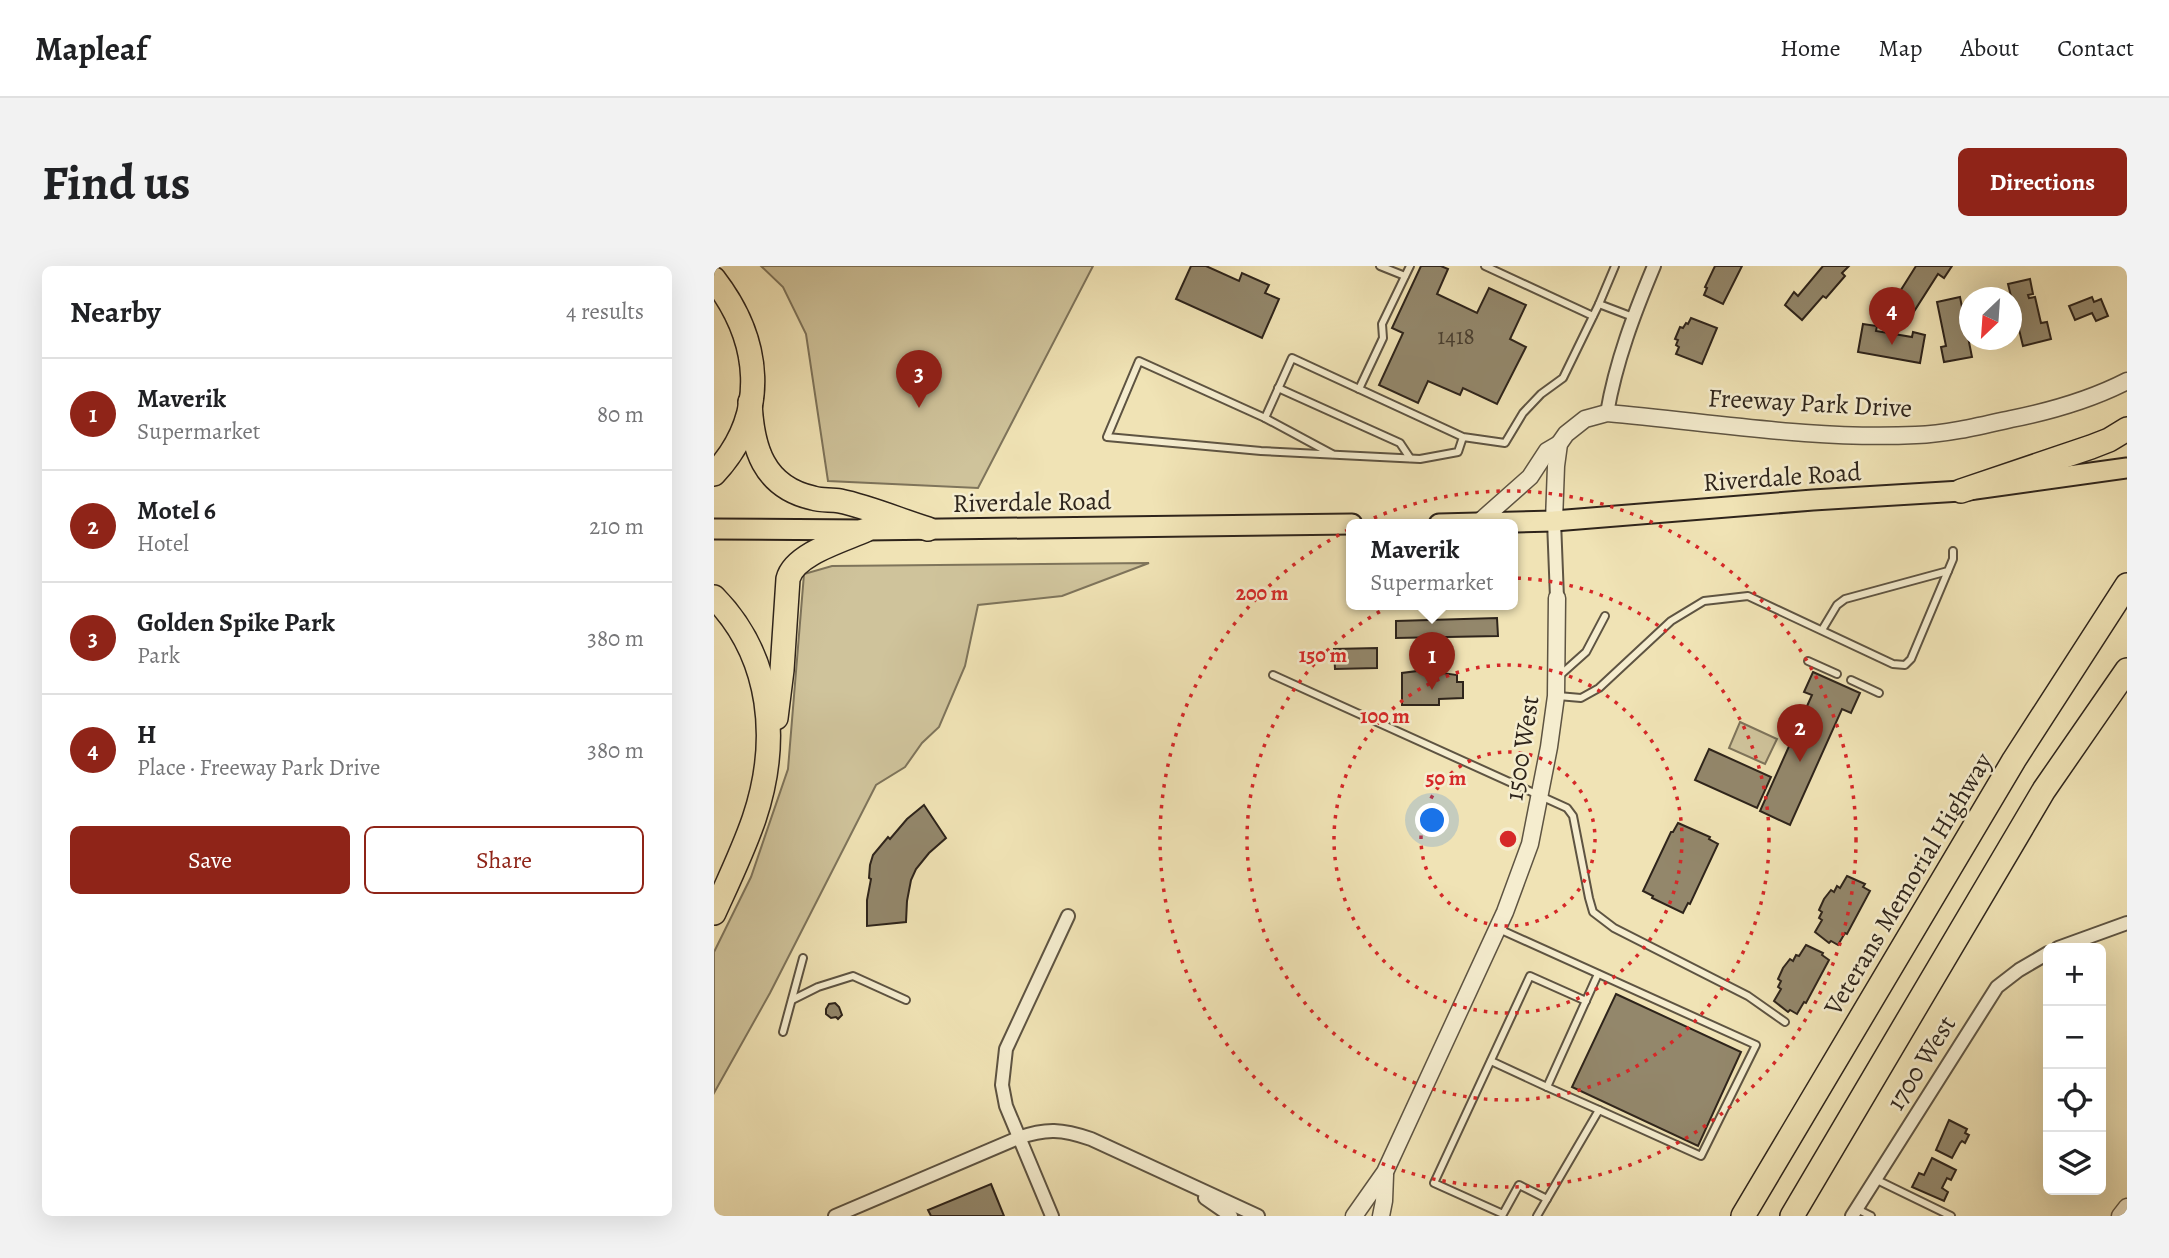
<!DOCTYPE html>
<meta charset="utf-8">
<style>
body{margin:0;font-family:Alegreya,serif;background:#f2f2f2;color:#202124}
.controls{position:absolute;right:21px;bottom:21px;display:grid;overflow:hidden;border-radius:10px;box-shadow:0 7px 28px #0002}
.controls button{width:63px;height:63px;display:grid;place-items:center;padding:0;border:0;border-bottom:2px solid #e0e0e0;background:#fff;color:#202124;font:35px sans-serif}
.compass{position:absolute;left:1245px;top:21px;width:63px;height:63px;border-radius:50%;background:#fff;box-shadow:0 7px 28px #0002;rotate:205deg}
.you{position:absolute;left:719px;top:555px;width:24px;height:24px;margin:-18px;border:5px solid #fff;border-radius:50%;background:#1a73e8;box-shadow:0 0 0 10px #1a73e833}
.badge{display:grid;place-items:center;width:46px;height:46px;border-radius:50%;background:#8f2418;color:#fff;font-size:23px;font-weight:700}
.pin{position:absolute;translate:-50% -58px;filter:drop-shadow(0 2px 4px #0008)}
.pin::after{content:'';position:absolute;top:37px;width:24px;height:21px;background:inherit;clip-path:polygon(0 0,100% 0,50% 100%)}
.popup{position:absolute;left:632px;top:253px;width:172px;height:91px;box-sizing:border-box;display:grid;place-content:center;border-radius:10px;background:#fff;filter:drop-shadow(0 2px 5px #0005);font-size:23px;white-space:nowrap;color:#757577}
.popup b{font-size:26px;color:#202124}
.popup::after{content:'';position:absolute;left:50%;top:100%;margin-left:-14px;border:14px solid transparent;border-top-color:#fff}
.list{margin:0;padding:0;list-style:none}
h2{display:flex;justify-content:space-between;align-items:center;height:91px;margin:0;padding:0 28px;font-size:30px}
h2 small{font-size:23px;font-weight:400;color:#757577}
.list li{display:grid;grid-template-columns:46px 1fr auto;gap:21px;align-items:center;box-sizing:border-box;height:112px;padding:0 28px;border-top:2px solid #e0e0e0}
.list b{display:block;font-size:26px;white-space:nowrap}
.list p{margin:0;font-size:23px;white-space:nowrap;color:#757577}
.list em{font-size:23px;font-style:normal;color:#757577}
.actions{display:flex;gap:14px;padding:21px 28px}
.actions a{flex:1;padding:16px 0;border:2px solid #8f2418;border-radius:10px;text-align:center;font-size:24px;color:#8f2418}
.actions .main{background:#8f2418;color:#fff}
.icon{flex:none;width:38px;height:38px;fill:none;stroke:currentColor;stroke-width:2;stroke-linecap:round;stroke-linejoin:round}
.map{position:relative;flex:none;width:1413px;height:950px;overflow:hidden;border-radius:10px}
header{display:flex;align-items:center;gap:42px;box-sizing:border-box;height:98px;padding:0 35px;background:#fff;border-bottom:2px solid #e0e0e0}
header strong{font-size:33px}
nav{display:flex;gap:38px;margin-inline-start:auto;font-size:24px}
.intro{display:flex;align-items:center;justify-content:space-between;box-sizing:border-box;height:168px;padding:0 42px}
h1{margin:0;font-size:49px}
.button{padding:18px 32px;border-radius:10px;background:#8f2418;color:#fff;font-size:24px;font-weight:700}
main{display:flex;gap:42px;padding:0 42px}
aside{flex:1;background:#fff;border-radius:10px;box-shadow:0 7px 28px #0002}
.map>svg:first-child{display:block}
.green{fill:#cfc39b;stroke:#7e745b;stroke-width:2}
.building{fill:#93876b;stroke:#2e241b;stroke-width:2}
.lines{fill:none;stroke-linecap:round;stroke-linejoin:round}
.service-casing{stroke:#5e5442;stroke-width:10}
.minor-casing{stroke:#5e5442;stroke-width:16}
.tertiary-casing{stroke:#5e5442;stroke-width:19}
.primary-casing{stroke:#2e241b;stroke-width:23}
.motorway-casing{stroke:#2e241b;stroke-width:26}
.service{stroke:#f5edcf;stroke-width:6}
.minor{stroke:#f5edcf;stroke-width:12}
.tertiary{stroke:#f5edcf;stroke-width:16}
.primary{stroke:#f0e3b5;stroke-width:19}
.motorway{stroke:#f0e3b5;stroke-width:23}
.ring{fill:none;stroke:#d62828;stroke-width:3.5;stroke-dasharray:3.5 7}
.labels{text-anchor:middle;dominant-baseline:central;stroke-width:5;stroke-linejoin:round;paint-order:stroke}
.number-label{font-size:23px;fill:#473d2f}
.street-label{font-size:26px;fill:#2e241b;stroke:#f5edcf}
.centre{fill:#d62828;stroke:#f5edcf;stroke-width:3.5}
.ring-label{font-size:21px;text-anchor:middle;font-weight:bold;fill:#d62828;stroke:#f5edcf;stroke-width:5;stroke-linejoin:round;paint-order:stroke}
</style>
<header>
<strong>Mapleaf</strong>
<nav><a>Home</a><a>Map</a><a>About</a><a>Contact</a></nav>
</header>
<div class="intro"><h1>Find us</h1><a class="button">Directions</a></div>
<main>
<aside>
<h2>Nearby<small>4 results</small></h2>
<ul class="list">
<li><span class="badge">1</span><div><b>Maverik</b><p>Supermarket</p></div><em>80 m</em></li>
<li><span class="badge">2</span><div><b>Motel 6</b><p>Hotel</p></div><em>210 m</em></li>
<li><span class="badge">3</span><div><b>Golden Spike Park</b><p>Park</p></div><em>380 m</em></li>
<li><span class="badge">4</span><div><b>H</b><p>Place · Freeway Park Drive</p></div><em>380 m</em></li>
</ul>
<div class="actions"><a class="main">Save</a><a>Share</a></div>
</aside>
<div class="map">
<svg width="1413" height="950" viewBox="0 0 1413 950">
<rect width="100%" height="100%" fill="#f0e3b5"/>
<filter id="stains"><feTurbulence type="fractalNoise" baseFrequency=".00286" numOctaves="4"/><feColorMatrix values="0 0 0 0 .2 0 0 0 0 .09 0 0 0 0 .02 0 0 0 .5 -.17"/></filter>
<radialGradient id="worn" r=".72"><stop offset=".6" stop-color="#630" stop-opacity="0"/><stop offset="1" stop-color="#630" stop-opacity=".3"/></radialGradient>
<g class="green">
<path d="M47,0h332l-115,222 -150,-7 -22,-147 -23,-47z"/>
<path d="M435,297l-87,33 -84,9 -13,61 -26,61 -17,16 -17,24 -29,18 -106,208 -56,100v-141l37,-75 37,-108 16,-195 28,-8z"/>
<path d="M1026,456l37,17 -12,25 -36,-16z"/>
</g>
<g class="building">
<path d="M477,0h15l33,15 3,-8 27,12 -4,8 14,6 -17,39 -86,-39z"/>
<path d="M707,0h20l7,3 -11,25 40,19 12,-25 37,17 -16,34 16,8 -29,57 -34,-16 -3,7 -32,-14 -10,22 -39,-18 24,-52 -11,-5z"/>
<path d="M1001,0h27l-19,38 -19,-9 3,-7 -2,-1z"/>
<path d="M1109,0h26l-7,7 3,3 -19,22 -3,-2 -21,24 -17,-15 9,-13 4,4z"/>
<path d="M1202,0h36l-8,12 -6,-4 -25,39 -19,-12z"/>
<path d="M1316,13l3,15 -5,1 1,3 6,-1 6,26 6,-1 4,17 -28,7 -15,-62z"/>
<path d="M1246,31l12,60 -28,5 -3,-15 5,-1 -9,-44z"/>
<path d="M1378,31l2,5 7,-3 7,17 -12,5 -4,-8 -17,7 -6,-14z"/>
<path d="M977,52l26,10 -15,36 -26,-10 3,-7 -3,-2 2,-5 -3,-1 5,-12 3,1 3,-5 2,1z"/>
<path d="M1149,58l14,2 -1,5 36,6 1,-5 12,3 -5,28 -62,-11z"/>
<path d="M783,352l1,18 -102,2v-17z"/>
<path d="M663,382v20l-42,1 -1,-20z"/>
<path d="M703,401h11v4l29,4v7h6v16l-24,1v6h-37v-32l15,-2z"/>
<path d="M1099,406l47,21 -9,20 -9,-4 -52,116 -30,-14 52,-116 -8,-3z"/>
<path d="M995,483l62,28 -14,31 -62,-28z"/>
<path d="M210,539l22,33 -17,15 -13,16 -5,11 -4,21 -1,21 -39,4v-26l4,-21 -2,-1 1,-13 3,-10 15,-18 2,2 17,-20z"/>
<path d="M964,557l32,14 -1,2 9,5 -28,60 -2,-1 -5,10 -31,-15 1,-2 -10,-5 28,-59h2z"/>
<path d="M1133,610l18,8 -2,3 7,4 -23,43 -2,-1 -7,12 -7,-4 -2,2 -14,-11 7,-12 -3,-2 3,-6 -3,-2 5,-11 7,-9 3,2 3,-6 3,2z"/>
<path d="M1092,679l17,8 -1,2 7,5 -23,43 -2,-1 -7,12 -7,-4 -2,2 -14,-11 7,-12 -3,-2 3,-6 -3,-2 5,-11 7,-9 3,2 3,-6 3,1z"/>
<path d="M902,728l125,58 -43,94 -126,-59z"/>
<path d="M121,737l4,4 3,8 -4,4 -2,-2 -5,1 -5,-4v-5l3,-5z"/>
<path d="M1235,854l18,9 -2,4 4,2 -4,8 -3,-2 -2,2 -8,15 -16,-8z"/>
<path d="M1218,892l24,12 -5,10 -4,-2 -5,10 6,4 -4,9 -32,-14 7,-14 5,2z"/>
<path d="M277,918l13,32h-73l-3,-6z"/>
</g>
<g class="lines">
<g class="service-casing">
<g id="service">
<path d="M666,0l25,10"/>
<path d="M771,0l108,50"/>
<path d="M885,38l16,-38"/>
<path d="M564,122l122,55 10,15"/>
<path d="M645,123l24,-51 -1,-14 28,-58"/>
<path d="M551,152l67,36"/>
<path d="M749,171l-171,-79 -27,60 -126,-57 -32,76 154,14 159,8 38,-7 5,-15 42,6 18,-30 18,-19 22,-16 36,-74 34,13"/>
<path d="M1108,364l15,-25 8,-6 103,-28 5,-12v-8"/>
<path d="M1094,395l29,13"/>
<path d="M559,409l294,133 6,8 16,82 4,14 21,16 134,68 37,26"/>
<path d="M844,411l28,-25 19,-36"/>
<path d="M1137,414l28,13"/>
<path d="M844,430l23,2 18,-10 72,-67 33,-20 44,-5 145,68 12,1 6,-6 37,-88"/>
<path d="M785,663l257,116 -55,111 -102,-46 -62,106"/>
<path d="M884,708l-51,113 52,23"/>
<path d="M78,734l26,-13 35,-11 53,24"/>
<path d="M69,766l20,-74"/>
<path d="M777,795l56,26"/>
<path d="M1161,913l76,37"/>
<path d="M833,933l-28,-14 -16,29 -69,-31 96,-207 56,25"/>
<path d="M1143,943l14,7"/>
</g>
</g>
<g class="minor-casing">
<g id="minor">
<path d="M893,147c9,-52 27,-99 47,-147"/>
<path d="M840,255l3,77"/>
<path d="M1344,682l69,-25"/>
<path d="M491,932l26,18"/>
<path d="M121,950l183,-78c28,-10 44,-9 73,1l167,77"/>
<path d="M338,950l-46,-110 -4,-21 4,-36 62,-133"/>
<path d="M1138,950l145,-229 22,-17 29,-17"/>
</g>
</g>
<g class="tertiary-casing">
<g id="tertiary">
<path d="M840,255l2,-55 3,-22 7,-10 19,-15 22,-6c103,9 206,27 309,22 31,-1 64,-9 95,-16 40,-8 79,-19 116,-38"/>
<path d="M763,258l53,-47 17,-26 12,-7"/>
<path d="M640,950l31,-44 120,-260 25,-68 19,-97 7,-51 1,-98"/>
<path d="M667,950l3,-15 1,-26"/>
<path d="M1406,950l7,-9"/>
</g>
</g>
<g class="primary-casing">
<g id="primary">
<path d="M725,258l115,-3 259,-21 148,-9 166,-23"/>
<path d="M0,263l152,1 486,-6"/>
</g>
</g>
<g class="motorway-casing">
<g id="motorway">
<path d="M0,13c47,61 56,135 0,195"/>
<path d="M36,136c2,45 13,85 63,96 9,3 18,1 27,3 29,6 59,19 88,28"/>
<path d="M1247,225l130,-44 18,-7 18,-11"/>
<path d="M0,331c59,60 66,145 40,222 -11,32 -26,63 -40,94"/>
<path d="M62,452l6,-48 6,-91c6,-25 56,-39 78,-49"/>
<path d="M1029,950l271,-456 113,-175"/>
<path d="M1078,950l252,-426 83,-120"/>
</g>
</g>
<use href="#service" class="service"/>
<use href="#minor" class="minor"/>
<use href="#tertiary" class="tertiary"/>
<use href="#primary" class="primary"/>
<use href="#motorway" class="motorway"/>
</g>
<g class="ring">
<circle cx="794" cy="573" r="87"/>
<circle cx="794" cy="573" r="174"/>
<circle cx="794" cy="573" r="261"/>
<circle cx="794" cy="573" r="348"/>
</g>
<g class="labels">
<g class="number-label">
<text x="742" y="70">1418</text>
</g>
<g class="street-label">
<text transform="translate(1096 137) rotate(3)">Freeway Park Drive</text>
<text transform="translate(1068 211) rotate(-4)">Riverdale Road</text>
<text transform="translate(318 236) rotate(-1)">Riverdale Road</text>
<text transform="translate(808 482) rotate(-81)">1500 West</text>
<text transform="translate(1194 618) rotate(-59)">Veterans Memorial Highway</text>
<text transform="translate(1207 797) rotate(-58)">1700 West</text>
</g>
</g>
<circle cx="794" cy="573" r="10" class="centre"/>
<g class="ring-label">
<text x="548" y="334">200 m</text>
<text x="609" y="396">150 m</text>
<text x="671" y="457">100 m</text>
<text x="732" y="519">50 m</text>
</g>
<rect width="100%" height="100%" filter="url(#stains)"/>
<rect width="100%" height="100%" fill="url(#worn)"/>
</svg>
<div class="controls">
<button>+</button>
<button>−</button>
<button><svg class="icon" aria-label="locate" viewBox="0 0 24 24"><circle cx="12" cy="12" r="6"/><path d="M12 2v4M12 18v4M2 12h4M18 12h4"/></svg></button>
<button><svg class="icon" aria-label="layers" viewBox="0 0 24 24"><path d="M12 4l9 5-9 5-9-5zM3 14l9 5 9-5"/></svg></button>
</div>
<svg class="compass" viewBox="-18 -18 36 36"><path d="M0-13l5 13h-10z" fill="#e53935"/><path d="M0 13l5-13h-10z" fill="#757577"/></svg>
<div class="you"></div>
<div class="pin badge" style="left:718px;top:424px">1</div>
<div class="popup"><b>Maverik</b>Supermarket</div>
<div class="pin badge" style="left:1086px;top:496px">2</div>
<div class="pin badge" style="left:205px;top:142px">3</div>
<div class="pin badge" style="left:1178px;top:79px">4</div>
</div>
</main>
